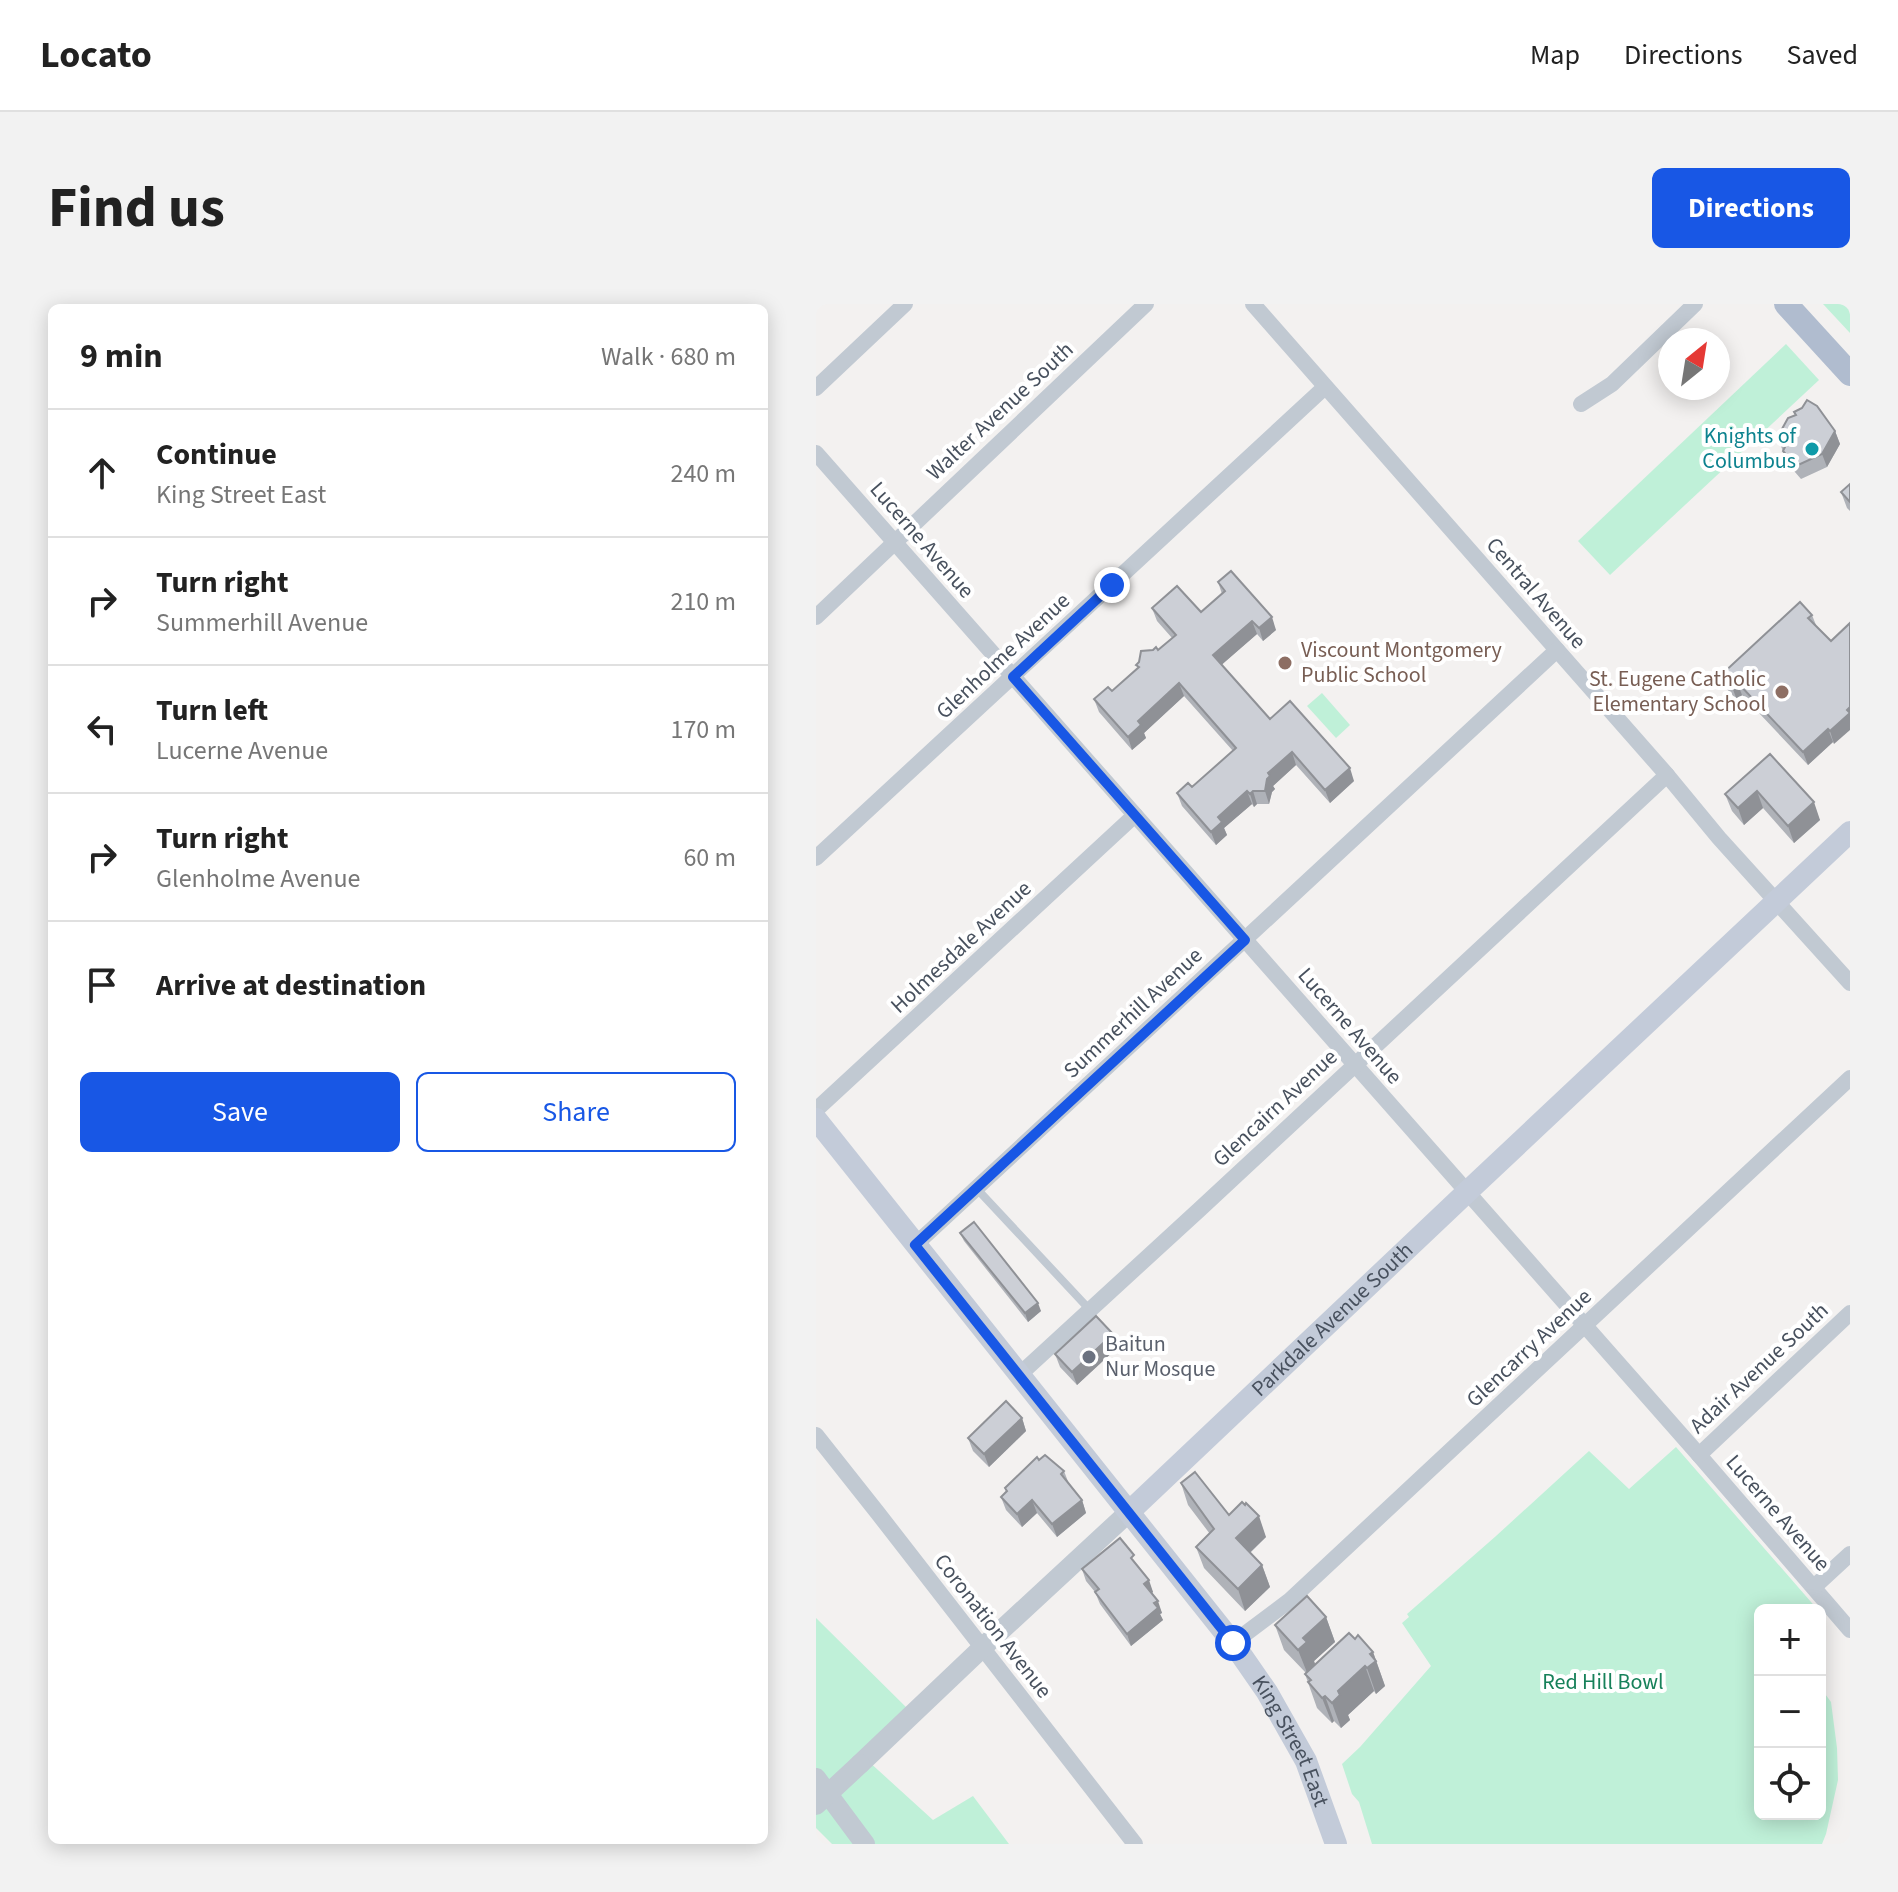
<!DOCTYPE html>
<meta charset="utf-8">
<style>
body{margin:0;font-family:"Source Sans 3",sans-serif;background:#f2f2f2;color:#222}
.controls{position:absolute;right:24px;bottom:24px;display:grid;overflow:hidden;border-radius:12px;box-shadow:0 4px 20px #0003}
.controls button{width:72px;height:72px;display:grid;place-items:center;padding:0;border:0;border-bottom:2px solid #e0e0e0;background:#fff;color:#222;font:40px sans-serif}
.compass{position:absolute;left:842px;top:24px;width:72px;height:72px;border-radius:50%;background:#fff;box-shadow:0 4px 20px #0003;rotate:30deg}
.stop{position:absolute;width:24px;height:24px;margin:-18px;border:6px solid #1857e5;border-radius:50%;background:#fff}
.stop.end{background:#1857e5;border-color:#fff;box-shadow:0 2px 8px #0008}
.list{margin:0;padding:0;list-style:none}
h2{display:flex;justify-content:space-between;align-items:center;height:104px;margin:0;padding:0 32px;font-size:34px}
h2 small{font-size:26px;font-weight:400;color:#767676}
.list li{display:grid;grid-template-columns:52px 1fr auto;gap:24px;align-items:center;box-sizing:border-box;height:128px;padding:0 32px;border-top:2px solid #e0e0e0}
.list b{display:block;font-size:30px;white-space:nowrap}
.list p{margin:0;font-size:26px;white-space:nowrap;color:#767676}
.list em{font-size:26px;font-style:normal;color:#767676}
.actions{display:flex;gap:16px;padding:24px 32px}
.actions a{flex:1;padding:18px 0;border:2px solid #1857e5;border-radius:12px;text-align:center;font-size:28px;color:#1857e5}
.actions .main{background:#1857e5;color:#fff}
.icon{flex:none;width:44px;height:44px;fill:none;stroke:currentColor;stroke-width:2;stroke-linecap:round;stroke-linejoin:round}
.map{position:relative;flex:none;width:1034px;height:1540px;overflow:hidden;border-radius:12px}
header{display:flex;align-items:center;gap:48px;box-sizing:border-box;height:112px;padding:0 40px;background:#fff;border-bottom:2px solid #e0e0e0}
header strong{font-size:38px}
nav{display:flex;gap:44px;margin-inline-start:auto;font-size:28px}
.intro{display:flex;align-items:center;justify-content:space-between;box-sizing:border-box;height:192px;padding:0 48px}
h1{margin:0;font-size:56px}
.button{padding:20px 36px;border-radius:12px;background:#1857e5;color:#fff;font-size:28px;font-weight:700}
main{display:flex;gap:48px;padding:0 48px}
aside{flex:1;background:#fff;border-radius:12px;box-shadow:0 4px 20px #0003}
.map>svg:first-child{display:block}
.green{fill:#bff0d8}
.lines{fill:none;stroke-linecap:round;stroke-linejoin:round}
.service{stroke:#c1c9d2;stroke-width:8}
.minor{stroke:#c1c9d2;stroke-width:16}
.tertiary{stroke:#c1c9d2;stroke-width:20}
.secondary{stroke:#c3cbd9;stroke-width:22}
.primary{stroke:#b0bccf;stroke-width:24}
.tertiary-bridge{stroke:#c1c9d2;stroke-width:20}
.wall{fill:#afb2b8}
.shaded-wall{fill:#8f9196}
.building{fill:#cccfd6;stroke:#8f9196;stroke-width:2}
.route{stroke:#1857e5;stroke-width:10}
.culture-dot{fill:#0f9aa8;stroke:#fff;stroke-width:3}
.education-dot{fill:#8d6e63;stroke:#fff;stroke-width:3}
.worship-dot{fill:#6b7280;stroke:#fff;stroke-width:3}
.labels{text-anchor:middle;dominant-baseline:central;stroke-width:8;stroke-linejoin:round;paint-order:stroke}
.street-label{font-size:22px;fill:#48515e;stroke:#fff}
.culture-label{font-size:22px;fill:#0d838f;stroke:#fff;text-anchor:end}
.education-label{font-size:22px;fill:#785e54;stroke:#fff;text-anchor:start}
.worship-label{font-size:22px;fill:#5b616d;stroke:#fff;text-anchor:start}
.park-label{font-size:22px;fill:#17815a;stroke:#fff}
</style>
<header>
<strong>Locato</strong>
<nav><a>Map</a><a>Directions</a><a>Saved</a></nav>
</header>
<div class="intro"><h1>Find us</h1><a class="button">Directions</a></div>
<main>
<aside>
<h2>9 min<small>Walk · 680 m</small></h2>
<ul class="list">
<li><svg class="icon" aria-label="ahead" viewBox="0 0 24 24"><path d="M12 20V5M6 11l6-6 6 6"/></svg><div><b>Continue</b><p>King Street East</p></div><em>240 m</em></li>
<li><svg class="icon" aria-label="right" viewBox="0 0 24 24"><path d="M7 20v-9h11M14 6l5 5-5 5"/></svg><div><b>Turn right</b><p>Summerhill Avenue</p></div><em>210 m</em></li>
<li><svg class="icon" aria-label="left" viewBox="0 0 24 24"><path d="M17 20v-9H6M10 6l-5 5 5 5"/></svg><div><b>Turn left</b><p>Lucerne Avenue</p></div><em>170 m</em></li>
<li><svg class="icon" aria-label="right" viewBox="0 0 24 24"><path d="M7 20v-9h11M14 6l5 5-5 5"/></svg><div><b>Turn right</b><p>Glenholme Avenue</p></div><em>60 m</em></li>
<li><svg class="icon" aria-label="arrive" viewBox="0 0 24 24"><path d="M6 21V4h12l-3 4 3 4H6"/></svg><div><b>Arrive at destination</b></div></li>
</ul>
<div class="actions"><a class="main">Save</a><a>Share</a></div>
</aside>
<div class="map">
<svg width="1034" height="1540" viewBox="0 0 1034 1540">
<rect width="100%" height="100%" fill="#f3f1f0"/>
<g class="green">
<path d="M1007,0h27v29z"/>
<path d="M970,40l33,36 -209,195 -32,-34z"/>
<path d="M506,389l28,32 -14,13 -29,-32z"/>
<path d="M860,1143l142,163h-58v204h60v-127l11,15 6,46 1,32 -12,54 -4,10h-450l-13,-42 -7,-8 -10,-30 18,-17 71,-81 -29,-43 7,-6 -2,-3 89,-78 93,-85 40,38z"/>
<path d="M0,1314l97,96 -46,46 66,60 40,-24 36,48h-177l-16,-16z"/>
</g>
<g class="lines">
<path class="service" d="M161,885l113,121"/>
<g class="minor">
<path d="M437,0l414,471 52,63 131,145"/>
<path d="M0,84l89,-84"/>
<path d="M765,100l31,-20 83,-80"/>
<path d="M0,149l883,1002 151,175"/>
<path d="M0,313l330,-313"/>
<path d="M0,554l509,-471"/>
<path d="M0,806l319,-295"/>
<path d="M99,941l642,-595"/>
<path d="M203,1071l181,-166 467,-434"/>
<path d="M0,1131l61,77 258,332"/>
<path d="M883,1151l151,-142"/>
<path d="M998,1283l36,-33"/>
<path d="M417,1339l56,-42 561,-523"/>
</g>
<g class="tertiary">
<path d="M44,1460l122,-116 147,-136"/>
<path d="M0,1474l49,66"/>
</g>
<g class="secondary">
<path id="s1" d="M0,815l417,524 34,49 39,69 30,83"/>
<path id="s2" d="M313,1208l338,-320 383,-360"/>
</g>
<path class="primary" d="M970,0l64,70"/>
<path class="tertiary-bridge" d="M0,1501l44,-41"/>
</g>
<g class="wall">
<path d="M966,125l53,2 5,13 -13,23 -26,12 -13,-15 -4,-10 -5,-13 5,-8z"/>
<path d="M1034,180v27l-3,-3 -6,-16z"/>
<path d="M402,278l58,48 -13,11 -6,-7 -36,31 49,54 84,62 -24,22 -34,-38 -23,21 2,3 -3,3 -3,12h-12l-3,3 -2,-3 -28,24 3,7 -11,10 -34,-39 -5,-13 15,-6 41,-36 -49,-55 -40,37 2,5 -14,12 -33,-38 -5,-13 18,-8 26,-23 -2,-3 22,-15 14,-12 -15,-17 -5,-13 49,4 21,-18z"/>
<path d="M996,311l4,10 18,119 -1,-2 -25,23 -66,-70 -5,5 -11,-12 -5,-13z"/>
<path d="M954,450l50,66 -26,23 -31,-35 -19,17 -12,-14 -7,-17z"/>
<path d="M144,929l81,78 -13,11 -64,-81z"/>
<path d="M297,1030l5,13 -41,38 -17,-18 -5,-13z"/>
<path d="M206,1114l4,13 -37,36 -16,-16 -5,-13z"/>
<path d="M223,1156l25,11 5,13 13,16 4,13 -29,24 -20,-24 -15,14 -16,-17 -5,-13 5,-5 -1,-4z"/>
<path d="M365,1179l48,32 37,22 -16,16 12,12 8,22 -25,24 -41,-43 -8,-21 14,-13 -22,-29z"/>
<path d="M323,1263l14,25 -1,1 10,20 -2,1 3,6 -32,26 -31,-42 -5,-12 -9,-11 -4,-12z"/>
<path d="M510,1313l9,25 -21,19 1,3 40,-25 18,13 12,34 -9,8 -2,-3 -26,24 2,5 -9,8 -7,-7 -2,2 -15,-15 -12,-34 1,-1 -22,-23 -9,-25z"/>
</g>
<g class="shaded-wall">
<path d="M1019,127l5,13 -13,23 -5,-13z"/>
<path d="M456,313l4,13 -13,11 -4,-13z"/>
<path d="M436,317l5,13 -39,34 -5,-13z"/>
<path d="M921,378l5,13 -5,5 -5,-13z"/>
<path d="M363,379l5,13 -40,37 2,5 -14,12 -4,-13 10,-16z"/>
<path d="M1034,403v23l-16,14 -4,-13z"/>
<path d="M1012,425l5,13 -25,23 -5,-13z"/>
<path d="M476,448l4,13 -23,21 2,3 -3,3 -3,12 -4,-13 3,-18z"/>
<path d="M534,464l4,13 -24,22 -5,-13z"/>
<path d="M431,487l5,13 -28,24 3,7 -11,10 -5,-13 7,-15z"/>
<path d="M437,487l4,13 -3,3 -4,-13z"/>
<path d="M941,487l6,17 -19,17 -6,-17z"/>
<path d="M998,498l6,18 -26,23 -6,-17z"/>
<path d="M222,999l3,8 -13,11 -3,-9z"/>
<path d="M297,1030l5,13 -41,38 -5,-13z"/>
<path d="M206,1114l4,13 -37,36 -5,-13z"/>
<path d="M216,1196l5,13 -15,14 -5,-13z"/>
<path d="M266,1196l4,13 -29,24 -5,-13z"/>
<path d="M443,1212l7,21 -23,22 -7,-21z"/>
<path d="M446,1261l8,22 -25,24 -7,-22z"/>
<path d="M333,1276l4,12 -5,4 -4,-12z"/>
<path d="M342,1297l4,12 -2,1 3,6 -32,26 -4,-12z"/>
<path d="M510,1313l9,25 -21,19 2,6 -8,8 -10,-25 5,-12z"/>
<path d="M557,1348l12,34 -9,8 -9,-26 3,-14z"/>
<path d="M549,1362l9,25 -26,24 2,5 -9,8 -9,-25 6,-12z"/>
<path d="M509,1392l9,25 -2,2 -10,-25z"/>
</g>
<g class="building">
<path d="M991,96l10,6 18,25 -13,23 -26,12 -13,-15 3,-6 -7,-4 6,-10 -3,-2 6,-11 8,-3 -2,-3 8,-4z"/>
<path d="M1034,180v18l-9,-10z"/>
<path d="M415,267l41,46 -13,11 -7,-7 -39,34 57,64 20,-18 60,67 -25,22 -33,-38 -24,21 2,3 -3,3 -2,12h-12l-3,3 -3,-3 -29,26 4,5 -11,10 -34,-39 11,-10 4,4 44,-39 -57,-65 -41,38 3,4 -13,12 -34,-38 14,-12 4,4 27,-24 -3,-2 3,-3 2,-11 12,-1 3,-3 2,3 18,-15 -24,-27 25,-22 24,26 24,-21 -7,-9z"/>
<path d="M984,298l12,13 -4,3 23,23 19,-18v84l-3,3 3,3 -20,18 -2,-2 -25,23 -66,-70 -5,5 -11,-12z"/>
<path d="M954,450l44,48 -26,24 -31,-35 -19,17 -13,-14z"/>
<path d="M158,918l64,81 -13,10 -65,-80z"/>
<path d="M280,1012l17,18 -41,38 -17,-18z"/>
<path d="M190,1097l16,17 -38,36 -16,-16z"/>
<path d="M229,1151l19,16 -3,3 21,26 -30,24 -20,-24 -15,14 -16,-17 6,-6 -2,-3 32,-31 2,3z"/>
<path d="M379,1168l34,43 13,-13 3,3 1,-2 13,13 -23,22 26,27 -24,24 -42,-42 18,-18 -33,-46z"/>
<path d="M304,1234l14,17 -3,3 18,22 -5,4 14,17 -4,2 4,5 -31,26 -32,-42 4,-3 -17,-20z"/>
<path d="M491,1292l19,21 -23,21 4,4 -9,8 -23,-25z"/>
<path d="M533,1329l6,6 3,-4 15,17 -3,2 6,7 -9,7 -2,-2 -27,25 2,4 -8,8 -7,-7 -3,2 -14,-16 3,-2 -6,-6z"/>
</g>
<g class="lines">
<path class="route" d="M296,281l-99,92 232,263 -330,305 318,398"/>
</g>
<circle class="culture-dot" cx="996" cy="145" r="8"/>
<g class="education-dot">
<circle cx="469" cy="359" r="8"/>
<circle cx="966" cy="388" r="8"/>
</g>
<circle class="worship-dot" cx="273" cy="1053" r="8"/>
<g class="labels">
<g class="street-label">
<text transform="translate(184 107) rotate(-43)">Walter Avenue South</text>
<text transform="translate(106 236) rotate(49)">Lucerne Avenue</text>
<text transform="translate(720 289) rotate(49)">Central Avenue</text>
<text transform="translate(187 352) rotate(-43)">Glenholme Avenue</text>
<text transform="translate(145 643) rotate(-43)">Holmesdale Avenue</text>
<text transform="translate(317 709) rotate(-43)">Summerhill Avenue</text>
<text transform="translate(534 722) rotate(49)">Lucerne Avenue</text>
<text transform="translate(459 804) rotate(-43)">Glencairn Avenue</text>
<text stroke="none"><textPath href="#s2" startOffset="280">Parkdale Avenue South</textPath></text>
<text transform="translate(713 1044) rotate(-43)">Glencarry Avenue</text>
<text transform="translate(943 1064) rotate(-43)">Adair Avenue South</text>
<text transform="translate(962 1209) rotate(49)">Lucerne Avenue</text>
<text transform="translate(177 1322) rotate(52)">Coronation Avenue</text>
<text stroke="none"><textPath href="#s1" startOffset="784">King Street East</textPath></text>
</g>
<g class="culture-label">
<text x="980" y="132">Knights of<tspan x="980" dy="25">Columbus</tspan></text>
</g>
<g class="education-label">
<text x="485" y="346">Viscount Montgomery<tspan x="485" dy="25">Public School</tspan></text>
<text x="950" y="375" text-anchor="end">St. Eugene Catholic<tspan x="950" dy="25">Elementary School</tspan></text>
</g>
<g class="worship-label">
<text x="289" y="1040">Baitun<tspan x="289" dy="25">Nur Mosque</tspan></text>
</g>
<g class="park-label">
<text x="787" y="1378">Red Hill Bowl</text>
</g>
</g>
</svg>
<div class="controls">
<button>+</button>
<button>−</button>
<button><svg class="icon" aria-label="locate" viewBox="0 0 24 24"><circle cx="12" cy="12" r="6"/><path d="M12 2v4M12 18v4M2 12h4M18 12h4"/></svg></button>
</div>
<svg class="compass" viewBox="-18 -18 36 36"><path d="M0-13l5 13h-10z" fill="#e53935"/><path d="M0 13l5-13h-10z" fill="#767676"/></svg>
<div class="stop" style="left:417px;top:1339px"></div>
<div class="stop end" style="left:296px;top:281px"></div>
</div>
</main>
